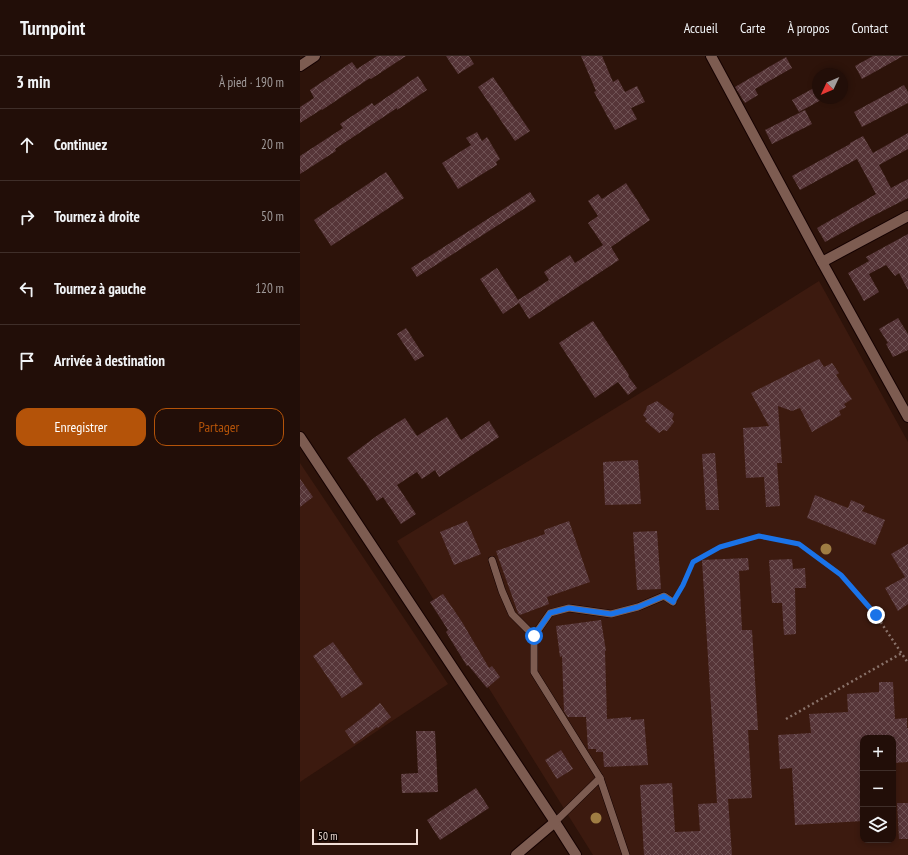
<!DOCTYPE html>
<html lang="fr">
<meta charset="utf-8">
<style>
body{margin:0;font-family:"PT Sans Narrow",sans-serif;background:#2a1712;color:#f1f3f6}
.controls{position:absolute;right:12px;bottom:12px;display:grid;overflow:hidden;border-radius:8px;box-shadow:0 2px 6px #0003}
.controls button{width:36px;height:36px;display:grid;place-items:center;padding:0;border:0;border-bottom:1px solid #3f2e29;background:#220e08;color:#f1f3f6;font:20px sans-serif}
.compass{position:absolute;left:512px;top:12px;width:36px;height:36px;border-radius:50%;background:#220e08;box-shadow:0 2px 6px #0003;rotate:226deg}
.scale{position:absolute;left:12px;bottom:10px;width:106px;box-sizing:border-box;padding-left:4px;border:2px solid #f1ded7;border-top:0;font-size:11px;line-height:14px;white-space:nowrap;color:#f1ded7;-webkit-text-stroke:3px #0e0402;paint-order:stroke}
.stop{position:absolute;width:12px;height:12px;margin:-9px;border:3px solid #1a73e8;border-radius:50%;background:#fff}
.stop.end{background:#1a73e8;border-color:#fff;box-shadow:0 1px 4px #0008}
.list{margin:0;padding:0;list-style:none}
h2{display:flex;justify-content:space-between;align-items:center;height:52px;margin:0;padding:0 16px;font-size:17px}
h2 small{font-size:13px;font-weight:400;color:#a29c9c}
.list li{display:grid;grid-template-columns:26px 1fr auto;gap:12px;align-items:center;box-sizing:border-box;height:72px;padding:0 16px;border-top:1px solid #3f2e29}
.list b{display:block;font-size:15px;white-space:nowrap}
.list em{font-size:13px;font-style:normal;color:#a29c9c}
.actions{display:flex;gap:8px;padding:12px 16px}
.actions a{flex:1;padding:9px 0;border:1px solid #b45309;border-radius:12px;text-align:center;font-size:14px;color:#b45309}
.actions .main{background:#b45309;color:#fff}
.icon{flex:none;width:22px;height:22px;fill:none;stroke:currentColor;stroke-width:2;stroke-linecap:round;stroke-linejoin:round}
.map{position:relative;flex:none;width:608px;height:799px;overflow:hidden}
header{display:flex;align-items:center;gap:24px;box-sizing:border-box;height:56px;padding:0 20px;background:#220e08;border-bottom:1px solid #3f2e29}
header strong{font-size:19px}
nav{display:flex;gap:22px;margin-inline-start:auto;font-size:14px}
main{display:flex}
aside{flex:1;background:#220e08}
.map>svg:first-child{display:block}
.built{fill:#3c1a0f;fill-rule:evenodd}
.building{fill:url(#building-cross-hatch)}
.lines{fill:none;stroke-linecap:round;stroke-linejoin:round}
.lane-casing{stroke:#140100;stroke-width:8}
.street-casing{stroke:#140100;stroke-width:12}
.secondary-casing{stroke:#140100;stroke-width:12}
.path{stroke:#89726a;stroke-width:2.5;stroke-dasharray:2 3;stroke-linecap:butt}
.lane{stroke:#7d5c51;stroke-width:7}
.street{stroke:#7d5c51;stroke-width:10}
.secondary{stroke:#7d5c51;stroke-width:10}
.tree{fill:#9f7d43}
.route{stroke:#1a73e8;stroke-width:5}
</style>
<header>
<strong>Turnpoint</strong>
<nav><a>Accueil</a><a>Carte</a><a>À propos</a><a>Contact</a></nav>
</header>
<main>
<aside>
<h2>3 min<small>À pied · 190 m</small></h2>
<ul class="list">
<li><svg class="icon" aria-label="ahead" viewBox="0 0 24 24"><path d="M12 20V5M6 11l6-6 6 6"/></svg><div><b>Continuez</b></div><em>20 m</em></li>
<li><svg class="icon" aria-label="right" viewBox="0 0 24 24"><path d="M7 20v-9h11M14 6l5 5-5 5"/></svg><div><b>Tournez à droite</b></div><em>50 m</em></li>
<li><svg class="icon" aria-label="left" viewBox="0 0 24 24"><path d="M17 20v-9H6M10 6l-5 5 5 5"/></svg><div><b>Tournez à gauche</b></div><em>120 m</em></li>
<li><svg class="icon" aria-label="arrive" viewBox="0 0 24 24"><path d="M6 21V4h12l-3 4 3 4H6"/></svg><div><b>Arrivée à destination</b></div></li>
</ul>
<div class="actions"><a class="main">Enregistrer</a><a>Partager</a></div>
</aside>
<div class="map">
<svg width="608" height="799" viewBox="0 0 608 799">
<defs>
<pattern id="building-cross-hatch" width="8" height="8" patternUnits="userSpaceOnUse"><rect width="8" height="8" fill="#563538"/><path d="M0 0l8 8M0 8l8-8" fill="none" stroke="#6f5254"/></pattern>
</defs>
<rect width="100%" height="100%" fill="#2d130a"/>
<g class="built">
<path d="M519,225l89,161v413h-315l-196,-314 263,-160zM563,682h30v102h-30z"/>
<path d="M0,407l148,221 -148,98z"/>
</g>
<g class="building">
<path d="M77,0h29l-35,23 -1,-1 -48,32v-1l-22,14v-16l14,-9 -4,-8 42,-28 5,7z"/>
<path d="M146,0h23l5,8 -16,10z"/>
<path d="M281,0h21l11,26 5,-3 7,13 12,-6 8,16 -14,6 6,11 -22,11 -21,-38 2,-1z"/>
<path d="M573,0h30l-41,23 -7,-13z"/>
<path d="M486,1l6,11 -37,21 3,6 -13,8 -10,-16z"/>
<path d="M118,20l9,14 -30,20v-2l-62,41 1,2 -36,23v-18l43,-28 -3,-4 32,-21 2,3z"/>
<path d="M193,21l37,54 -15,10 -37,-54z"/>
<path d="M604,29l4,7v11l-46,24 -8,-15z"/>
<path d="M514,32l4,6v4h2l1,2 -22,12 -7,-12z"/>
<path d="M505,54l7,14 -40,20 -7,-14z"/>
<path d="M177,76l5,9 5,-4 13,22 -4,3 1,3 -39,24 -16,-26 29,-18 -5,-7z"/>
<path d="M608,77v16l-29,16 12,23 17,-9v19l-43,22 -40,22 -8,-14 59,-34 -19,-35 -57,31 -8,-14 58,-32v-1l13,-7 10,17z"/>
<path d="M86,116l18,26 -73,48 -17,-26z"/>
<path d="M326,127l24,37 -39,27 8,13 -90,59 -10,-16 -16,11 -23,-35 17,-11 21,32 31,-20 -5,-8 26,-17 5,8 28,-18 -15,-22 10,-7 -10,-15 10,-7 4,5z"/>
<path d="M230,136l6,9 -119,76 -6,-9z"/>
<path d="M608,178v56l-9,-17 -4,3 -9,-11 -17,9 10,18 -15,9 -16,-28 21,-12 -3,-4z"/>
<path d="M598,262l10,16v16l-15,7 -7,-13 2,-1 -9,-14z"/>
<path d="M293,265l36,54 -1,1 9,12 -9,7 -10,-13 -23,16 -36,-55z"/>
<path d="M106,272l18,28 -9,5 -18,-27z"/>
<path d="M519,303l5,8 8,-4 7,10 -3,2 16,24 -8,5 2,3 -7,4 2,4 -29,17 -12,-24 -8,3 -14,-5 4,57h-5l3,43 -14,1 -2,-30 -18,1 -3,-50 26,-2 -18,-33z"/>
<path d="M357,345l17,13 -2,5 2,3 -7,9 -4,-1 -4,3 -14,-12 2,-2 -4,-4 3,-5 1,-4z"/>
<path d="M147,361l14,23 28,-19 10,16 -60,40 -4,-7 -13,9 -5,-7 -20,13 19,29 -15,10 -18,-27 -6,4 -15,-23v1l-15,-21 31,-23 27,-17 12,18z"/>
<path d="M415,397l4,57h-13l-4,-56z"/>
<path d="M338,404l3,44 -36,1 -2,-43z"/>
<path d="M0,423l13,18 -13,10z"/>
<path d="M515,439l33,13 3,-8 14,6 -3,5 23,9 -10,25 -68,-27z"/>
<path d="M167,465l14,33 -27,11 -14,-33z"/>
<path d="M269,465l21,61 -43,15 2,7 -29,11 -2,-2 -22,-62 49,-17 -1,-4z"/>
<path d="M357,475l4,58 -24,1 -4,-58z"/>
<path d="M608,488v60l-10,7 -13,-23 20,-11 -14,-23z"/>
<path d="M448,502l1,12 -10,1 3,59h10l6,100h-10l4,68 -24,1 4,56h-88l-4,-70 32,-2 3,49 25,-1 -2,-27 19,-1 -15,-243z"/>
<path d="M492,503l1,10 12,-1 1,20h-11l1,46 -12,1 -2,-32h-10l-3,-43z"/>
<path d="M143,538l19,28 27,46 3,-2 8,11 -13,11 -19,-23 -1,1 -21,-34 2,-2 -18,-28z"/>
<path d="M301,564l5,31h-1l2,68 24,-2v3l13,-1 4,46 -44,2 -1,-15h-7v-3h-8l-2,-32h-18l-4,-6 -2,-55 -2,1 -4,-31z"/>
<path d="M33,586l30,42 -21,14 -29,-42z"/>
<path d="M579,626h14l2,37 12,-1v10h1v34l-15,1v-25h-30v83l-68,4 -3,-57 -12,1 -2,-34 33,-2 -2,-19 39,-2 -1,-18 32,-2z"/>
<path d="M80,647l11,14 -13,11 -1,-1 -23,17 -9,-13 22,-17z"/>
<path d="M116,675h19l3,61 -36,1 -1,-19 17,-1z"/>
<path d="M261,694l12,19 -16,10 -12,-19z"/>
<path d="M176,732l13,20 -49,32 -13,-20z"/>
<path d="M597,747h11v36h-9z"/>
</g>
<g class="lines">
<g class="lane-casing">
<g id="lane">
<path d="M192,504l10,31 10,23 22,22"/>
<path d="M255,766l45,-44"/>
<path d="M326,799l-26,-77 -66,-106v-36l16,-23 19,-5 42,6 27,-7 26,-11 9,6"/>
</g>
</g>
<g class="street-casing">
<g id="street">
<path d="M411,0l111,206 86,155"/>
<path d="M522,206l86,-46"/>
</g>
</g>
<g class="secondary-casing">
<g id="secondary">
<path d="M0,10l15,-10"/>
<path d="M0,381l255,385 21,33"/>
<path d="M216,799l39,-33"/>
</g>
</g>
<g class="path">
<path d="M378,537l15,-31 27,-15 39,-10 40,7 42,31 35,40 32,48"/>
<path d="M486,663l116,-66"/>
</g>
<use href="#lane" class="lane"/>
<use href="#street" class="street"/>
<use href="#secondary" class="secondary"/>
</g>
<g class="tree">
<circle cx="526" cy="493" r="5.5"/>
<circle cx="296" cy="762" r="5.5"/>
</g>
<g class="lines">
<path class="route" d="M234,580l16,-23 19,-5 42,6 27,-7 26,-11 9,6 10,-17 10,-23 27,-15 39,-11 40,8 42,31 35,40"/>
</g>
</svg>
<div class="controls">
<button>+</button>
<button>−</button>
<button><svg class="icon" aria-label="layers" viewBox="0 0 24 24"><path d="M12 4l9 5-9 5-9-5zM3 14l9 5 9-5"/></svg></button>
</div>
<svg class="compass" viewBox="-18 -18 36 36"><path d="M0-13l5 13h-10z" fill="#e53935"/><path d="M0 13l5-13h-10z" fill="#a29c9c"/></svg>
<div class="scale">50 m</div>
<div class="stop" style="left:234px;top:580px"></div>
<div class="stop end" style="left:576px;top:559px"></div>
</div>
</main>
